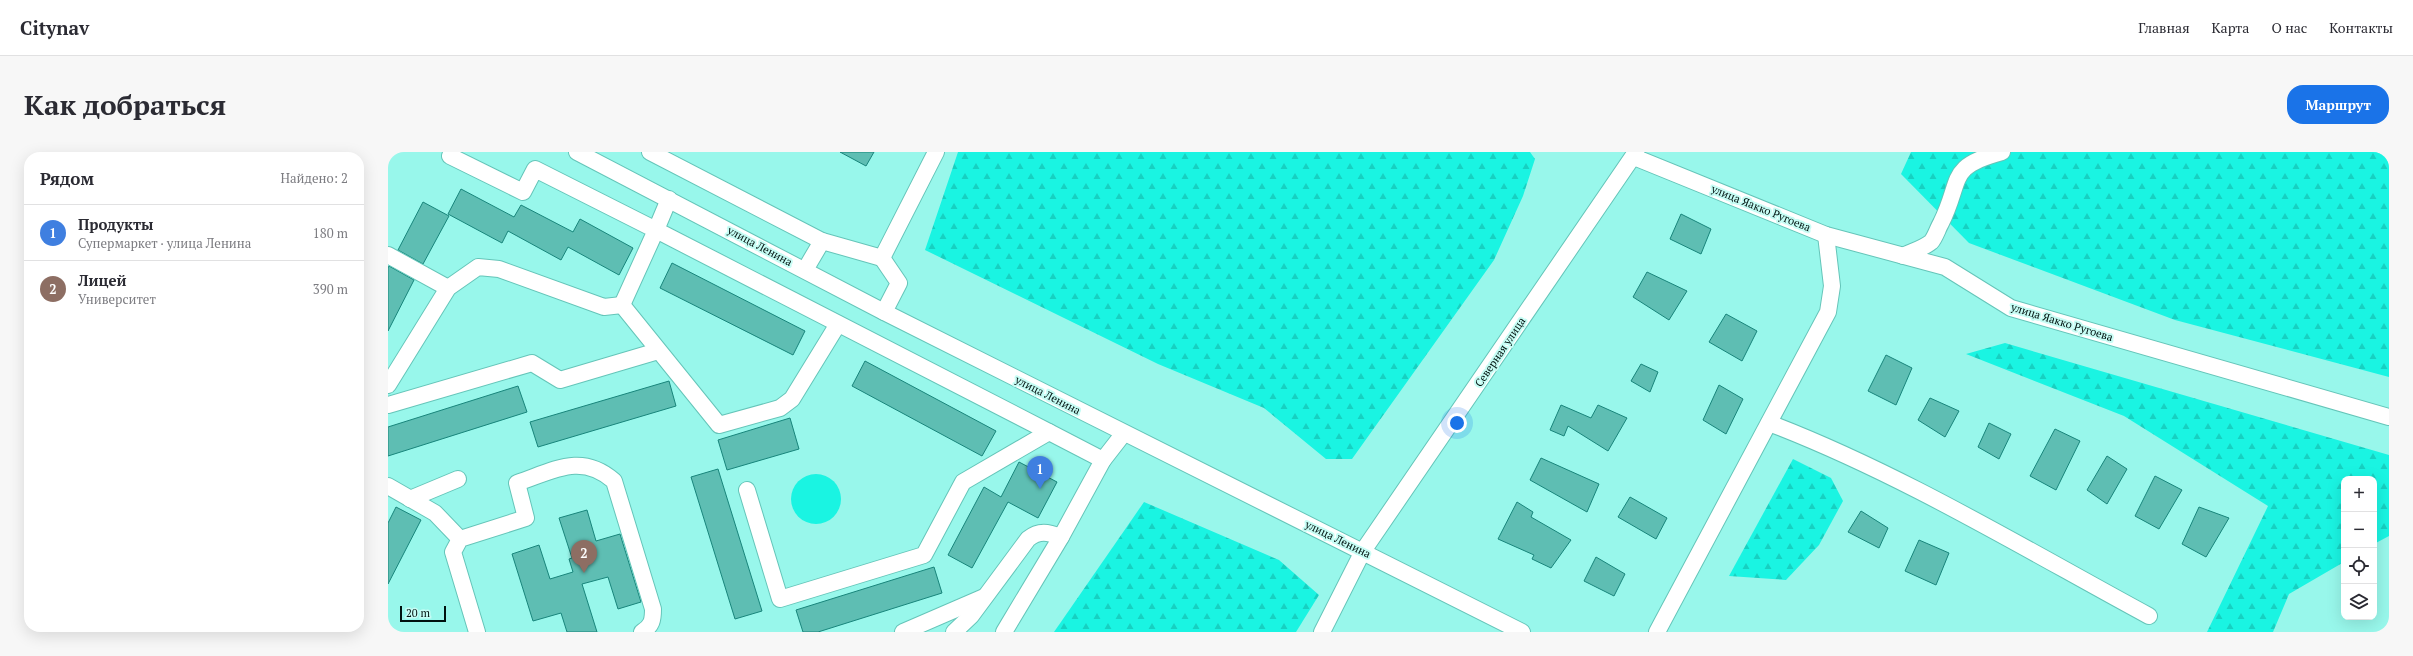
<!DOCTYPE html>
<html lang="ru">
<meta charset="utf-8">
<style>
body{margin:0;font-family:"PT Serif",serif;background:#f7f7f7;color:#2b2b33}
.controls{position:absolute;right:12px;bottom:12px;display:grid;overflow:hidden;border-radius:8px;box-shadow:0 4px 16px #0002}
.controls button{width:36px;height:36px;display:grid;place-items:center;padding:0;border:0;border-bottom:1px solid #e1e1e2;background:#fff;color:#2b2b33;font:20px sans-serif}
.scale{position:absolute;left:12px;bottom:10px;width:46px;box-sizing:border-box;padding-left:4px;border:2px solid #00120f;border-top:0;font-size:11px;line-height:14px;white-space:nowrap;color:#00120f;-webkit-text-stroke:3px #c7fdf5;paint-order:stroke}
.you{position:absolute;left:1069px;top:271px;width:14px;height:14px;margin:-10px;border:3px solid #fff;border-radius:50%;background:#1a73e8;box-shadow:0 0 0 6px #1a73e833}
.badge{display:grid;place-items:center;width:26px;height:26px;border-radius:50%;background:#1a73e8;color:#fff;font-size:13px;font-weight:700}
.pin{position:absolute;translate:-50% -33px;filter:drop-shadow(0 1px 2px #0008)}
.pin::after{content:'';position:absolute;top:21px;width:14px;height:12px;background:inherit;clip-path:polygon(0 0,100% 0,50% 100%)}
.list{margin:0;padding:0;list-style:none}
h2{display:flex;justify-content:space-between;align-items:center;height:52px;margin:0;padding:0 16px;font-size:17px}
h2 small{font-size:13px;font-weight:400;color:#7c7c81}
.list li{display:grid;grid-template-columns:26px 1fr auto;gap:12px;align-items:center;box-sizing:border-box;height:56px;padding:0 16px;border-top:1px solid #e1e1e2}
.list b{display:block;font-size:15px;white-space:nowrap}
.list p{margin:0;font-size:13px;white-space:nowrap;color:#7c7c81}
.list em{font-size:13px;font-style:normal;color:#7c7c81}
.icon{flex:none;width:22px;height:22px;fill:none;stroke:currentColor;stroke-width:2;stroke-linecap:round;stroke-linejoin:round}
.map{position:relative;flex:none;width:2001px;height:480px;overflow:hidden;border-radius:16px}
header{display:flex;align-items:center;gap:24px;box-sizing:border-box;height:56px;padding:0 20px;background:#fff;border-bottom:1px solid #e1e1e2}
header strong{font-size:19px}
nav{display:flex;gap:22px;margin-inline-start:auto;font-size:14px}
.intro{display:flex;align-items:center;justify-content:space-between;box-sizing:border-box;height:96px;padding:0 24px}
h1{margin:0;font-size:28px}
.button{padding:10px 18px;border-radius:16px;background:#1a73e8;color:#fff;font-size:14px;font-weight:700}
main{display:flex;gap:24px;padding:0 24px}
aside{flex:1;background:#fff;border-radius:16px;box-shadow:0 4px 16px #0002}
.map>svg:first-child{display:block}
.green{fill:#1af4e2}
.forest{fill:url(#forest-firs)}
.building{fill:#5ebeb3;stroke:#18857b}
.lines{fill:none;stroke-linecap:round;stroke-linejoin:round}
.minor-casing{stroke:#65c5b9;stroke-width:18}
.minor{stroke:#fff;stroke-width:16}
.labels{text-anchor:middle;dominant-baseline:central;stroke-width:4;stroke-linejoin:round;paint-order:stroke}
.street-label{font-size:11px;fill:#00120f;stroke:#c7fdf5}
</style>
<header>
<strong>Citynav</strong>
<nav><a>Главная</a><a>Карта</a><a>О нас</a><a>Контакты</a></nav>
</header>
<div class="intro"><h1>Как добраться</h1><a class="button">Маршрут</a></div>
<main>
<aside>
<h2>Рядом<small>Найдено: 2</small></h2>
<ul class="list">
<li><span class="badge" style="background:#3f7fe0">1</span><div><b>Продукты</b><p>Супермаркет · улица Ленина</p></div><em>180 m</em></li>
<li><span class="badge" style="background:#8d6e63">2</span><div><b>Лицей</b><p>Университет</p></div><em>390 m</em></li>
</ul>
</aside>
<div class="map">
<svg width="2001" height="480" viewBox="0 0 2001 480">
<defs>
<pattern id="forest-firs" width="22" height="20" patternUnits="userSpaceOnUse"><rect width="22" height="20" fill="#1af4e2"/><path d="M5 1l3.5 6h-7zM16 11l3.5 6h-7z" fill="#16d0c1"/></pattern>
</defs>
<rect width="100%" height="100%" fill="#98f7eb"/>
<circle class="green" cx="428" cy="347" r="25"/>
<g class="forest">
<path d="M570,0h572l5,7 -12,37 -29,64 -142,199h-26l-62,-51 -106,-44 -233,-114z"/>
<path d="M1523,0h478v225l-214,-57 -206,-77 -68,-69z"/>
<path d="M1617,191l384,112v81l-15,8v-65h-30v83l-55,32 -16,38h-66l61,-126 -144,-90 -158,-62z"/>
<path d="M1405,307l38,19 12,23 -24,44 -33,35 -57,-4z"/>
<path d="M756,350l135,58 40,35 -23,37h-242z"/>
</g>
<g class="building">
<path d="M452,0h34l-8,14z"/>
<path d="M73,37l53,28 7,-12 52,27 7,-13 53,29 -14,27 -51,-28 -7,13 -53,-29 -6,12 -54,-29z"/>
<path d="M35,50l26,14 -26,48 -25,-14z"/>
<path d="M1293,62l30,15 -10,25 -31,-15z"/>
<path d="M284,111l133,68 -12,24 -133,-67z"/>
<path d="M1,114l25,14 -26,51v-63z"/>
<path d="M1259,120l40,19 -18,29 -36,-23z"/>
<path d="M1338,162l31,17 -15,30 -33,-19z"/>
<path d="M1498,203l26,13 -16,37 -28,-14z"/>
<path d="M477,209l131,70 -14,25 -130,-70z"/>
<path d="M1253,212l17,8 -8,20 -19,-11z"/>
<path d="M281,229l7,25 -138,41 -8,-25z"/>
<path d="M1331,233l24,14 -17,35 -23,-14z"/>
<path d="M130,234l9,26 -139,44v-29z"/>
<path d="M1542,246l29,13 -14,26 -27,-17z"/>
<path d="M1173,253l30,13 7,-13 29,13 -19,33 -40,-25 -4,10 -14,-6z"/>
<path d="M402,266l9,31 -72,21 -9,-30z"/>
<path d="M1601,271l22,11 -12,25 -21,-12z"/>
<path d="M1667,277l25,12 -24,49 -26,-14z"/>
<path d="M1719,304l20,13 -20,35 -20,-14z"/>
<path d="M1153,306l58,26 -12,28 -57,-32z"/>
<path d="M631,310l38,20 -19,36 -30,-16 -36,66 -24,-13 36,-68 17,10z"/>
<path d="M330,317l44,142 -27,8 -44,-142z"/>
<path d="M1767,324l27,14 -23,39 -24,-13z"/>
<path d="M1242,345l37,21 -11,21 -38,-22z"/>
<path d="M1129,350l16,10 -2,5 40,23 -20,28 -19,-9 2,-4 -36,-16z"/>
<path d="M8,355l25,13 -33,64v-61z"/>
<path d="M1811,355l30,11 -23,39 -24,-13z"/>
<path d="M199,358l9,31 24,-7 21,68 -23,7 -10,-32 -26,7 15,48h-30l-6,-19 -28,8 -21,-67 27,-9 11,34 23,-7 -4,-13 3,-1 -13,-40z"/>
<path d="M1473,359l27,17 -9,20 -31,-16z"/>
<path d="M1531,388l30,13 -13,32 -31,-14z"/>
<path d="M1208,405l29,17 -11,22 -30,-15z"/>
<path d="M546,415l8,26 -124,39h-15l-7,-22z"/>
</g>
<g class="lines">
<g class="minor-casing">
<g id="minor">
<path d="M189,0l307,160 638,320"/>
<path d="M262,0l172,89 60,17 54,-106"/>
<path d="M62,4l73,36 12,-23 121,61 -34,75"/>
<path d="M1246,5l192,78 119,32 66,41 378,109"/>
<path d="M281,47l-13,31 393,202"/>
<path d="M0,103l60,33"/>
<path d="M1515,104c8,-4 21,-8 28,-14 4,-4 7,-14 10,-19 22,-44 5,-56 61,-71"/>
<path d="M494,106l17,25 -15,29"/>
<path d="M417,118l17,-29"/>
<path d="M234,153l97,120 61,-17 12,-9 46,-75"/>
<path d="M0,233l60,-97 30,-21 21,2 105,38 18,-2"/>
<path d="M0,253l144,-42 28,17 98,-29"/>
<path d="M1381,271c131,50 256,126 380,193"/>
<path d="M0,334l47,27 25,26"/>
<path d="M359,338l33,109 144,-44 39,-73 86,-50 54,28"/>
<path d="M22,347l48,-20"/>
<path d="M89,480l-24,-80 7,-13 66,-21 -9,-35c36,-12 64,-31 97,-2l39,128c0,11 -1,17 -11,23"/>
<path d="M515,480l81,-35"/>
<path d="M566,480l17,-16 57,-77c11,-9 20,-7 33,-2"/>
<path d="M616,480l57,-95 42,-77 21,-27"/>
<path d="M934,480l41,-81 273,-399"/>
<path d="M1269,480l171,-320 4,-26 -6,-51"/>
</g>
</g>
<use href="#minor" class="minor"/>
</g>
<g class="labels">
<g class="street-label">
<text transform="translate(1373 56) rotate(22)">улица Яакко Ругоева</text>
<text transform="translate(372 94) rotate(28)">улица Ленина</text>
<text transform="translate(1674 170) rotate(17)">улица Яакко Ругоева</text>
<text transform="translate(1112 200) rotate(-56)">Северная улица</text>
<text transform="translate(660 243) rotate(27)">улица Ленина</text>
<text transform="translate(950 387) rotate(26)">улица Ленина</text>
</g>
</g>
</svg>
<div class="controls">
<button>+</button>
<button>−</button>
<button><svg class="icon" aria-label="locate" viewBox="0 0 24 24"><circle cx="12" cy="12" r="6"/><path d="M12 2v4M12 18v4M2 12h4M18 12h4"/></svg></button>
<button><svg class="icon" aria-label="layers" viewBox="0 0 24 24"><path d="M12 4l9 5-9 5-9-5zM3 14l9 5 9-5"/></svg></button>
</div>
<div class="scale">20 m</div>
<div class="you"></div>
<div class="pin badge" style="left:652px;top:337px;background:#3f7fe0">1</div>
<div class="pin badge" style="left:196px;top:421px;background:#8d6e63">2</div>
</div>
</main>
